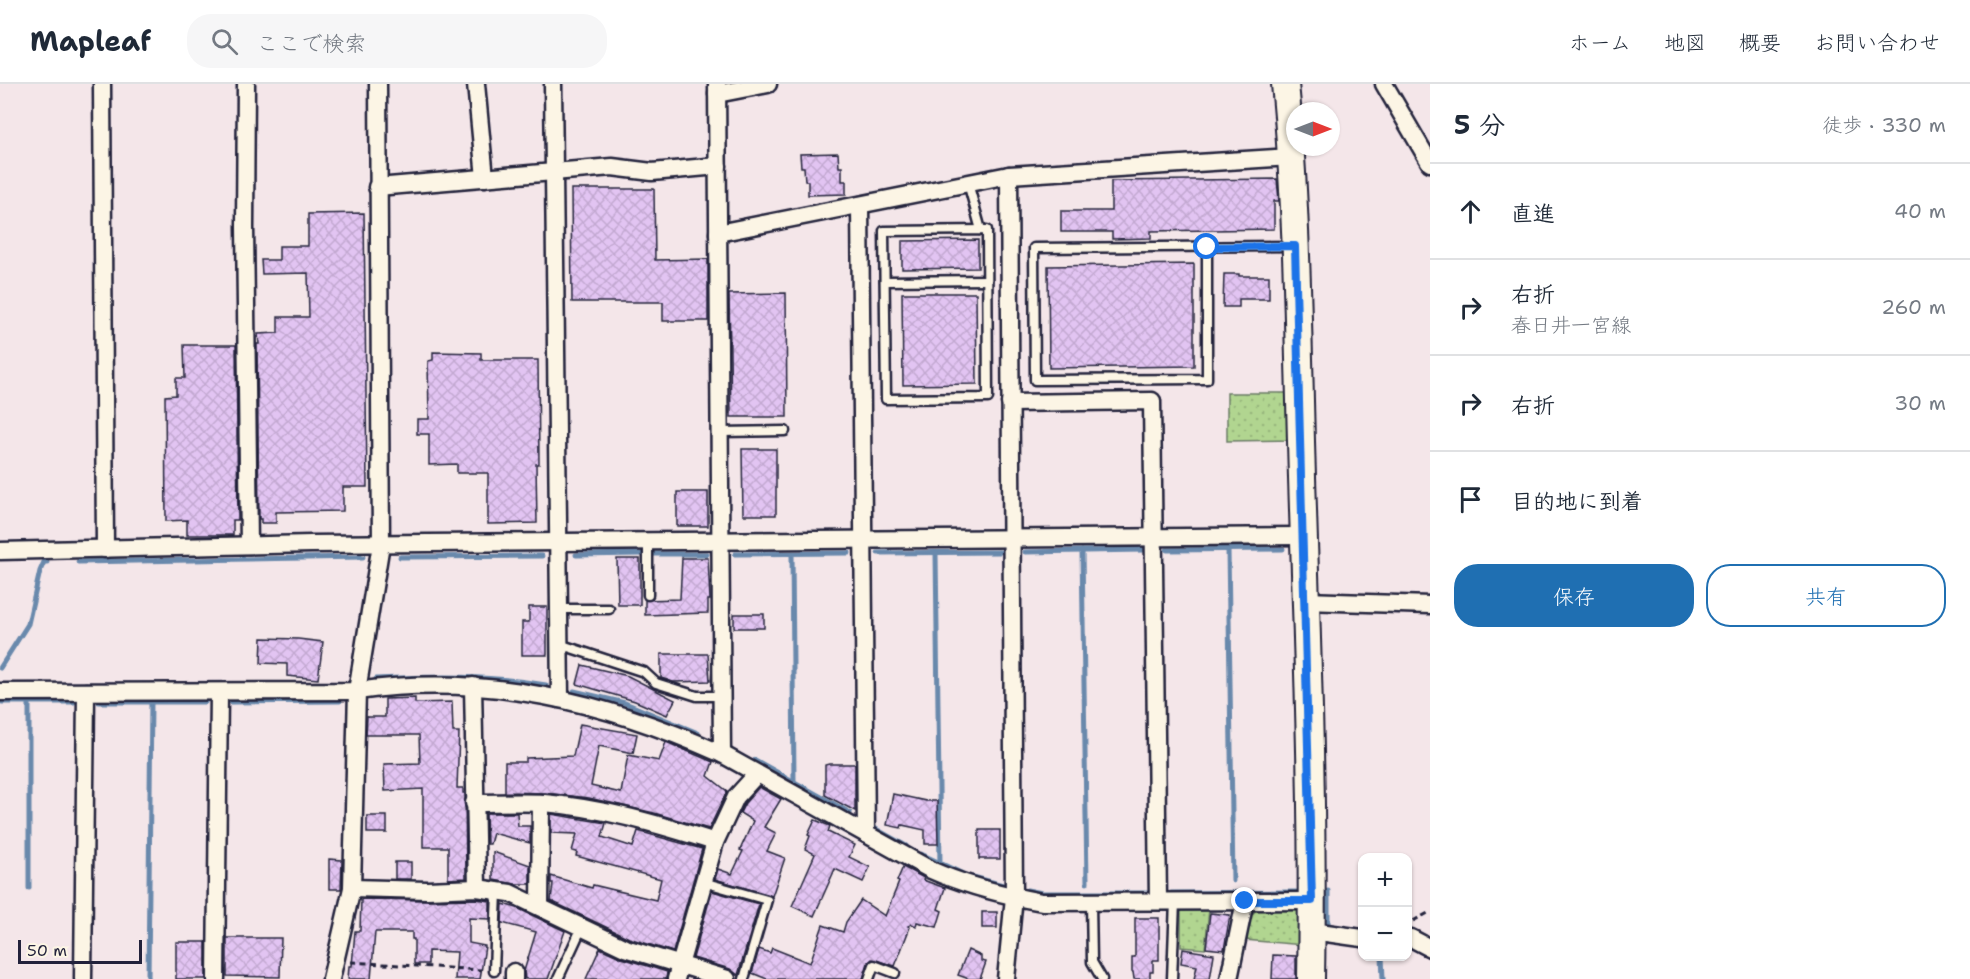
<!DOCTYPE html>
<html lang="ja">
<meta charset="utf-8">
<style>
body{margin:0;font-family:"Shantell Sans","Klee One",sans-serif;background:#f6f6f7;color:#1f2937}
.controls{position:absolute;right:18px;bottom:18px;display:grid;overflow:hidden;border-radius:12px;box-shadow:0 2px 4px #0004}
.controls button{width:54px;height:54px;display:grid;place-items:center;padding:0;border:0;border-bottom:2px solid #e0e1e3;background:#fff;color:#1f2937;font:30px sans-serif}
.compass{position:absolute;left:1286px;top:18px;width:54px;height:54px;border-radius:50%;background:#fff;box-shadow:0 2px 4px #0004;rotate:90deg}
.scale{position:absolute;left:18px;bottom:15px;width:124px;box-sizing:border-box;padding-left:6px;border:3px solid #22223b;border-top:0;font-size:16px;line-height:21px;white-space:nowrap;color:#22223b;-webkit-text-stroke:4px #fcf5e5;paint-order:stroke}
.stop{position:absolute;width:18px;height:18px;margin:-14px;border:4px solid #1a73e8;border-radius:50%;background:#fff}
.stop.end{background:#1a73e8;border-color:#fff;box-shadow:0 2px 6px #0008}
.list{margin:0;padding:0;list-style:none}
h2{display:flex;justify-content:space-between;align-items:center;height:78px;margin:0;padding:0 24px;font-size:26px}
h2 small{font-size:20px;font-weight:400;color:#747a83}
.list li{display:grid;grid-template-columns:39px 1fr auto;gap:18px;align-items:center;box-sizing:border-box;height:96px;padding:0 24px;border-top:2px solid #e0e1e3}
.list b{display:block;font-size:22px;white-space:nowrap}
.list p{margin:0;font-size:20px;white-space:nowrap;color:#747a83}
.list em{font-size:20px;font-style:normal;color:#747a83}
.actions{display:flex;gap:12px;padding:18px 24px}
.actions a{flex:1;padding:14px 0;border:2px solid #1f6fb2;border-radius:24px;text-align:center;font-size:21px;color:#1f6fb2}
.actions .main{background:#1f6fb2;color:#fff}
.icon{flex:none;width:33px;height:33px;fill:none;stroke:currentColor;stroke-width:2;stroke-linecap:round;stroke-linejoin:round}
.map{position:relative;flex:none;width:1430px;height:895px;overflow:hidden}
header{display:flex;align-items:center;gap:36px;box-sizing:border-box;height:84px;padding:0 30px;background:#fff;border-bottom:2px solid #e0e1e3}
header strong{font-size:28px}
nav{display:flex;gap:33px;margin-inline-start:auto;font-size:21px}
.search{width:420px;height:54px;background:#f6f6f7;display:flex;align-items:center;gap:15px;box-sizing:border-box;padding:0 21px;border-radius:24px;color:#747a83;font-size:22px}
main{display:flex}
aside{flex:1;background:#fff}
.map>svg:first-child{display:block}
.green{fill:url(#green-dots);stroke:#6a7c66;stroke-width:1.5}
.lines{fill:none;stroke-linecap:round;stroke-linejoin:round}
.stream{stroke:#6989ac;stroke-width:5}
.building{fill:url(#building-cross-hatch);stroke:#22223b;stroke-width:1.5}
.service-casing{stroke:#22223b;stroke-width:13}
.minor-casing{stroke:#22223b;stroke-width:21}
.primary-casing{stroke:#22223b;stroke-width:30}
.path{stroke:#22223b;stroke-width:3;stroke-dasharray:6 4.5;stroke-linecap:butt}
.service{stroke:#fcf5e5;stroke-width:8}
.minor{stroke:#fcf5e5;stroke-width:16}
.primary{stroke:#fcf5e5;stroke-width:26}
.route{stroke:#1a73e8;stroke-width:8}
</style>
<header>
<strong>Mapleaf</strong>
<div class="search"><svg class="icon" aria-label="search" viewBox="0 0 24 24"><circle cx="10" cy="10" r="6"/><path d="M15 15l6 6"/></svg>ここで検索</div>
<nav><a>ホーム</a><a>地図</a><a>概要</a><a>お問い合わせ</a></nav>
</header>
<main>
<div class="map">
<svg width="1430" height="895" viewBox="0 0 1430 895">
<defs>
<pattern id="green-dots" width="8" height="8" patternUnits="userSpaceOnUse" patternTransform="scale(1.5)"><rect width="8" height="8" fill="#b1d590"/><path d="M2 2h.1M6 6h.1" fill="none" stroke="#98b77d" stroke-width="1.8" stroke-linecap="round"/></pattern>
<pattern id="building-cross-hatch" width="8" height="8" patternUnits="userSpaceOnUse" patternTransform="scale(1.5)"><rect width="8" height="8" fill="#e2c4f2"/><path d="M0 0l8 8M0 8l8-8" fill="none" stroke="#c2a8d0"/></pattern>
</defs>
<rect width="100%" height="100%" fill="#f4e6e9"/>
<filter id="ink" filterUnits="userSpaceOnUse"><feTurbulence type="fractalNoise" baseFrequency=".0167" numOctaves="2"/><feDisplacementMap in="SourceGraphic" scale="12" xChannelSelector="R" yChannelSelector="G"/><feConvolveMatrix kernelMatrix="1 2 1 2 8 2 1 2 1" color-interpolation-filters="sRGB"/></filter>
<g filter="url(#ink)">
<g class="green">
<path d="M1227,309h64l2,47 -66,1z"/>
<path d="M1209,825l-4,40 -24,-2v-37z"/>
<path d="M1256,826h46l2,35 -59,-5 5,-24z"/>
</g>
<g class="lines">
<g class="stream">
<path d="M1167,466l116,-1"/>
<path d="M1228,466l5,331"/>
<path d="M1082,467l5,332"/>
<path d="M1025,468l119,-2"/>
<path d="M878,469l122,-1"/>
<path d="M936,469l4,312"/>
<path d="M654,470h53"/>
<path d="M735,470l114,-1"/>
<path d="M792,470l2,228"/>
<path d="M576,471l66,-1"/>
<path d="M400,473l142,-1"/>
<path d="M78,478l285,-5"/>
<path d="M0,584l28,-44 12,-53 4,-9h3"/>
<path d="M376,595c57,-3 113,-4 170,6"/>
<path d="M574,607l51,12 73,30"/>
<path d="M2,618h72"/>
<path d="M99,618h106"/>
<path d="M231,618l109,-1"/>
<path d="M755,676l95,53"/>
<path d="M874,744l32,18"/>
<path d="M921,770l40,19"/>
<path d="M973,793l30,8"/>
<path d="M29,804v-186"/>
<path d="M1027,806l15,3h106"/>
<path d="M1328,807v33"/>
<path d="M1171,809l132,-1"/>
<path d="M1382,872l1,23"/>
<path d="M148,895l3,-277"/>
</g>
</g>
<g class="building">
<path d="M838,69l1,14h3v14h4v13l-38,1v-14h-3l-1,-14h-3l-1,-13z"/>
<path d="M1277,95l2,22h-5v28l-123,2v7l-39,1v-7h-51v-21h50v-30z"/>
<path d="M571,105h83l1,71 53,-1v62h-45v-19h-91z"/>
<path d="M364,129l3,274h-24v24l-67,1v11h-15v-4h-2l-2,-175h2l-1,-10 20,-1v-16h31l-1,-44 -46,1 -1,-14h18v-14h29v-32z"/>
<path d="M978,156v28l-76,1v-28z"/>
<path d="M1194,180v102l-145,2 -1,-102z"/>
<path d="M1224,190h15v2h30v23h-30v8h-16z"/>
<path d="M786,209l1,124h-56l-2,-123z"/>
<path d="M902,209h74l1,91 -74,1z"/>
<path d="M184,261h52l2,175h-5v15h-46v-15l-21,1 -1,-125 11,-1v-17h9z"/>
<path d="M433,268l48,1v7h57l1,104h-3l1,59 -49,1v-51h-31v-9l-28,1v-31h-12v-15h12l-1,-58 5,-1z"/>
<path d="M742,365h34v66h-33z"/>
<rect x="677" y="408" width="31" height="34"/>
<path d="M682,474h26l2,42h-2v13l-63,2v-15l35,-1z"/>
<path d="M617,475h23v46h-22z"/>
<path d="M529,523h18v48h-25v-33h7z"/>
<rect x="734" y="530" width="30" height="14"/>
<path d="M262,554l36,1 25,3 -5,37 -31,-3v-12l-26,-1z"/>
<path d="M661,570h47l2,27 -37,1 -12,-4z"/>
<path d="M582,581l46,11 47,24 -8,15 -32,-14 -58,-17z"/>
<path d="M415,614v5l37,-1 1,30h6l-2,56h6v5h2l1,85 -18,1v-32h-25v-58l-38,2 -1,-27 36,-1 -1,-28h-53l1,-18h18v-18z"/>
<path d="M580,640l57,10 -4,19 -34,-7 -8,40 30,7 7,-38 31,6 7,-19 47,20 -5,14 19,15 -18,38 -55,-16 -65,-15 -44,-5 -40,-1v-30h21v-4l47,-2z"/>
<path d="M829,680h26v47l-30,-16v-30z"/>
<path d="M759,703l22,12 -17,28 12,6 -9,18 18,7 -13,38 -57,-17 3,-10 14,5 11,-23 -3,-1 13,-29 -13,-8 5,-10z"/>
<path d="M893,710l33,7h11l1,43h-13v-14l-23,-5 -1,3 -14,-3z"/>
<path d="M486,729h31l1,13h12v17l-37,-10 -3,11h-3z"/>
<path d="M551,730l55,9 -4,14 31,10 5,-16 64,18 -29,103 -44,-14 -78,-37 2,-18h-2v-7l41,12 1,-3 63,15 5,-21 -85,-23 1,-4 -5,-1 5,-17 -26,-1z"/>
<rect x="367" y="732" width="20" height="17"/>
<path d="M815,736l15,6 -2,6 27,13 -6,12 21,10 -7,15 -28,-13 -21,47 -22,-10 23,-52 -10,-5 5,-13 -2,-1z"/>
<rect x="979" y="746" width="21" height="29"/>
<path d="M493,768l37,13v19h-15l-22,-4z"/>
<path d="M329,775l13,1 -1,29h-12z"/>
<rect x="395" y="778" width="16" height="17"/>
<path d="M903,783l21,11 -1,2 22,8 -7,21 4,2 -5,16 -20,-5 -1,4 -4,-2 -4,2 2,1 -15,39 -23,-7 -4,4 -5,16h-96l-15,-6 7,-24 11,4 2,-5 38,15 13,-38 20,7 3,-10 15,-22 24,16 14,-34 -2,-1z"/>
<path d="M712,807l47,13 -21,71 -8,-6 -37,-11z"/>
<path d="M361,815l66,1 49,-1 14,2v18l-21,-1v25l16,3 -5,33h-25l2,-27 -29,-1v13h-14v-25h-2v-7h-37l-4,47h-23l1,-13h3l3,-35h5z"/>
<path d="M503,820l14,4 48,23 -17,48h-23l-1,-8 12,-39 -34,-9z"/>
<rect x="982" y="828" width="15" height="16"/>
<path d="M1210,829l20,2 -6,35 -18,-2z"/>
<path d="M1135,834h24v42h-6v12h-3v7h-16l-1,-7h-1v-15h3z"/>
<path d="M227,854h54l-1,39 -53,-1z"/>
<rect x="176" y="858" width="30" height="37"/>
<path d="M600,864l22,10 45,14 -1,7h-80z"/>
<path d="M1183,865l31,5 -4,25h-16l3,-13 -16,-3z"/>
<path d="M968,866l13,6v5l5,1 -6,17h-11l-11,-4z"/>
<path d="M1273,871l23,1v23h-24z"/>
</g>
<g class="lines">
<g class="service-casing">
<g id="service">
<path d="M968,99l13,47"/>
<path d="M987,146l1,168 -102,1 -2,-168z"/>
<path d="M1207,163v132l-172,1 -1,-132 260,-2"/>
<path d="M885,197l102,-1"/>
<path d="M720,348l65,-1"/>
<path d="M648,458v53"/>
<path d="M559,525h50"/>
<path d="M559,560l85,28 12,11 41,13h24"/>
<path d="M703,798l64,18 -23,79"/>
<path d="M1091,818l1,60 10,17"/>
<path d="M494,887l3,-80"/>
<path d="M558,895l24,-52"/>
<path d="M869,895l5,-14 21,8"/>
<path d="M1172,895l3,-78"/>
</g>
</g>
<g class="minor-casing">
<g id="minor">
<path d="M102,0l3,465"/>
<path d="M246,0l-1,143 4,318"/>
<path d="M476,0l9,94"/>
<path d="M553,0l7,615"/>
<path d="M717,0l5,670"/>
<path d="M1384,0l46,79"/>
<path d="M717,10l51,-10"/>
<path d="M377,103l235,-20 40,5 66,-6"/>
<path d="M860,121l6,629"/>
<path d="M718,149l291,-58 283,-18"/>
<path d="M1010,319l142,-2 6,500"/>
<path d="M0,467l311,-7 993,-8"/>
<path d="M1305,517l125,4"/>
<path d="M473,602l4,202"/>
<path d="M0,608l357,-1c130,-18 247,10 365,63l209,116c36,16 72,25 111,32l270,-1"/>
<path d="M474,719c23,0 47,-1 70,0 59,5 114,21 171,39"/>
<path d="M352,804l75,2 50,-2 33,5 115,55 102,31"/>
<path d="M540,823l1,-104"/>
<path d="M1312,847l50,7"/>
<path d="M1408,854h3l19,10"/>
<path d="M83,895l3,-287"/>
<path d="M216,895l3,-287"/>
<path d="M331,895l21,-91 5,-197 24,-147 -3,-460"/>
<path d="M514,895v-7"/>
<path d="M676,895l39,-137 21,-45 21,-23"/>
<path d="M1006,895l8,-82 -5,-722"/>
<path d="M1229,895l16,-78"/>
</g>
</g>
<g class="primary-casing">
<path id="primary" d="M1285,0c13,130 13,262 17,393 5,167 12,335 9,502"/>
</g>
<g class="path">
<path d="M1413,837l17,-9"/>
<path d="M351,878l131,8"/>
</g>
<use href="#service" class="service"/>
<use href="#minor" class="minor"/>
<use href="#primary" class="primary"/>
</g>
</g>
<g class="lines" filter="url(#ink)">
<path class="route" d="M1207,163l88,-1 17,655h-67"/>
</g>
</svg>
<div class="controls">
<button>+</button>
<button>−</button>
</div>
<svg class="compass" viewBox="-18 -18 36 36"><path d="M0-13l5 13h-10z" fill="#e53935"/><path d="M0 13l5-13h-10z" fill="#747a83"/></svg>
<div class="scale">50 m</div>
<div class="stop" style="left:1207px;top:163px"></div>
<div class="stop end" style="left:1245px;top:817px"></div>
</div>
<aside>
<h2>5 分<small>徒歩 · 330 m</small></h2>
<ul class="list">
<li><svg class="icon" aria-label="ahead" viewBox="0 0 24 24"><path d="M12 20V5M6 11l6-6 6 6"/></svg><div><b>直進</b></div><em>40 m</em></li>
<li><svg class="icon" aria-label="right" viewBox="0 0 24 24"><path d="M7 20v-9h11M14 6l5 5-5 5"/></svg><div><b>右折</b><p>春日井一宮線</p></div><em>260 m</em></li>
<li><svg class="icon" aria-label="right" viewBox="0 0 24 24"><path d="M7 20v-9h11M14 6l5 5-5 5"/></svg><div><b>右折</b></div><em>30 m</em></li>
<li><svg class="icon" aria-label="arrive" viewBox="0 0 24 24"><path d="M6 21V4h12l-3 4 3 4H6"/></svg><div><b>目的地に到着</b></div></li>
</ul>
<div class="actions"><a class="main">保存</a><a>共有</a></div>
</aside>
</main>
